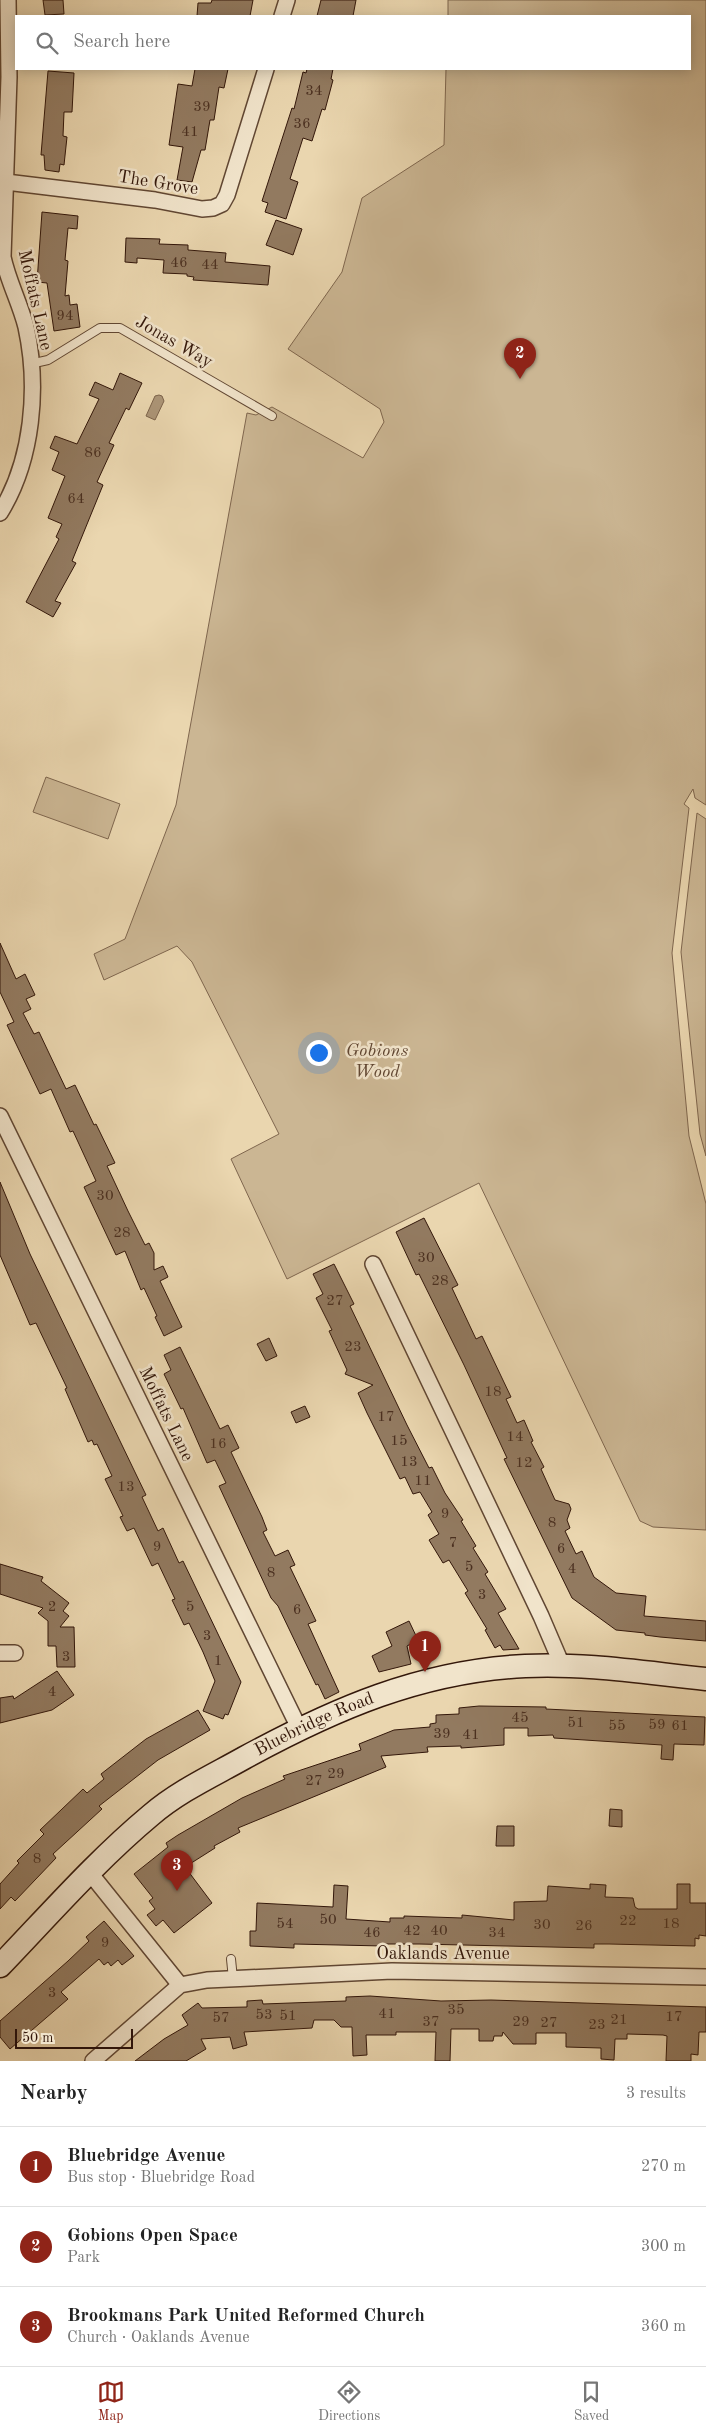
<!DOCTYPE html>
<meta charset="utf-8">
<style>
body{margin:0;font-family:"Old Standard TT",serif;background:#f6f6f6;color:#222}
.scale{position:absolute;left:15px;bottom:12px;width:118px;box-sizing:border-box;padding-left:5px;border:2px solid #33170a;border-top:0;font-size:14px;line-height:18px;white-space:nowrap;color:#33170a;-webkit-text-stroke:4px #f1e4cb;paint-order:stroke}
.you{position:absolute;left:318px;top:1052px;width:18px;height:18px;margin:-12px;border:4px solid #fff;border-radius:50%;background:#1a73e8;box-shadow:0 0 0 8px #1a73e833}
.badge{display:grid;place-items:center;width:32px;height:32px;border-radius:50%;background:#8f2418;color:#fff;font-size:16px;font-weight:700}
.pin{position:absolute;translate:-50% -41px;filter:drop-shadow(0 1px 2px #0008)}
.pin::after{content:'';position:absolute;top:26px;width:18px;height:15px;background:inherit;clip-path:polygon(0 0,100% 0,50% 100%)}
.list{margin:0;padding:0;list-style:none}
h2{display:flex;justify-content:space-between;align-items:center;height:65px;margin:0;padding:0 20px;font-size:21px}
h2 small{font-size:16px;font-weight:400;color:#767676}
.list li{display:grid;grid-template-columns:32px 1fr auto;gap:15px;align-items:center;box-sizing:border-box;height:80px;padding:0 20px;border-top:1px solid #e0e0e0}
.list b{display:block;font-size:19px;white-space:nowrap}
.list p{margin:0;font-size:16px;white-space:nowrap;color:#767676}
.list em{font-size:16px;font-style:normal;color:#767676}
.icon{flex:none;width:28px;height:28px;fill:none;stroke:currentColor;stroke-width:2;stroke-linecap:round;stroke-linejoin:round}
.map{position:relative;flex:none;width:706px;height:2061px;overflow:hidden}
.search{position:absolute;background:#fff;box-shadow:0 2px 12px #0003;left:15px;right:15px;top:15px;height:55px;display:flex;align-items:center;gap:12px;box-sizing:border-box;padding:0 18px;border-radius:0px;color:#767676;font-size:19px}
.sheet{height:305px;background:#fff}
nav{display:flex;justify-content:space-around;align-items:center;box-sizing:border-box;height:70px;border-top:1px solid #e0e0e0;background:#fff;font-size:14px;color:#767676}
nav a{display:grid;justify-items:center;gap:2px}
nav .on{color:#8f2418}
.map>svg:first-child{display:block}
.green{fill:#cbb693;stroke:#7f664e}
.water{fill:#ac9577;stroke:#7c634b}
.building{fill:#927a60;stroke:#33170a}
.lines{fill:none;stroke-linecap:round;stroke-linejoin:round}
.lane-casing{stroke:#614733;stroke-width:10}
.street-casing{stroke:#614733;stroke-width:18}
.secondary-casing{stroke:#33170a;stroke-width:25}
.lane{stroke:#f1e4cb;stroke-width:8}
.street{stroke:#f1e4cb;stroke-width:15}
.secondary{stroke:#f1e4cb;stroke-width:22}
.labels{text-anchor:middle;dominant-baseline:central;stroke-width:5;stroke-linejoin:round;paint-order:stroke}
.number-label{font-size:15px;fill:#4b3020}
.street-label{font-size:18px;fill:#33170a;stroke:#f1e4cb}
.park-label{font-size:18px;font-style:italic;fill:#614733;stroke:#f1e4cb}
</style>
<div class="map">
<svg width="706" height="2061" viewBox="0 0 706 2061">
<rect width="100%" height="100%" fill="#ead6af"/>
<filter id="stains"><feTurbulence type="fractalNoise" baseFrequency=".004" numOctaves="4"/><feColorMatrix values="0 0 0 0 .2 0 0 0 0 .09 0 0 0 0 .02 0 0 0 .5 -.17"/></filter>
<radialGradient id="worn" r=".72"><stop offset=".6" stop-color="#630" stop-opacity="0"/><stop offset="1" stop-color="#630" stop-opacity=".3"/></radialGradient>
<g class="green">
<path d="M448,0h258v805l-11,-7 -2,-9 -9,15 5,4 -17,145 17,183 17,68v326l-53,-3 -13,-6 -161,-338 -192,96 -56,-120 48,-25 -87,-172 -15,-16 -73,34 -10,-26 31,-15 51,-134 71,-392 9,2 16,-8 91,51 21,-36 -4,-13 -92,-60 54,-77 20,-74 82,-53 2,-76h244v-53h-242z"/>
<path d="M46,777l74,27 -12,35 -75,-27z"/>
<path d="M697,813l9,6v337l-6,-22 -19,-182z"/>
</g>
<path class="water" d="M159,395l3,1 2,5 -9,19 -9,-4 9,-20z"/>
<g class="building">
<path d="M43,0h20l1,14 -19,1z"/>
<path d="M212,0h41l-3,16h-53l1,-13h13z"/>
<path d="M321,0h35l-3,16h-36z"/>
<path d="M195,69h33l-4,19 -5,-1 -5,33h-4l-5,30h-4l-9,32 -15,-2 6,-33 -14,-2 9,-61 14,2z"/>
<path d="M307,69h26l-2,10 2,1 -8,30 -3,-1 -10,32 -9,-3 -13,41 8,3 -12,37 -21,-7 3,-9 -6,-2 30,-93 2,1 9,-37 3,1z"/>
<path d="M48,71l26,2 -2,39h-8l-1,24 4,1 -3,28 -4,-1 -1,8 -14,-2 -1,-15h-3z"/>
<path d="M42,212l36,4 -1,13 -9,-1 -3,32 3,1 -3,35 4,-1 1,10 7,-1 3,23 -26,4 -7,-48 -10,-1z"/>
<path d="M276,220l26,9 -9,26 -27,-10z"/>
<path d="M126,238l34,1 -1,5 29,1v5l38,3 -1,9 45,4 -2,19 -75,-5 1,-3 -7,-1v-2l-24,-1 1,-13 -27,-2v5l-12,-1z"/>
<path d="M120,373l22,10 -13,27 -3,-2 -17,35 5,2 -17,37 6,3 -31,76 4,2 -21,38 6,2 -8,14 -27,-15 33,-63 -3,-2 6,-13 -14,-6 17,-42 -13,-6 7,-18 -9,-4 5,-12 22,8 22,-45 -10,-4 6,-13 18,8z"/>
<path d="M0,943l16,36 9,-5 10,21 -9,4 5,10 -8,4 11,21 5,-2 27,57 9,-4 19,40 2,-1 19,39 -8,3 21,45 17,34 4,-2 5,10v17l9,-4 5,11 -8,4 22,46 -18,9 -9,-19 2,-1 -13,-28 -3,2 -16,-39 -9,4 -32,-68 12,-6 -23,-50 -3,1 -19,-43 -11,5 -33,-69 7,-3 -14,-30z"/>
<path d="M0,1182l30,72 116,241 -4,2 16,34 5,-3 16,35 4,-2 58,121 -13,33 -3,-1 -2,5 -20,-8 12,-30 -12,-29 -14,-29 -5,2 -12,-25 3,-1 -17,-36 -6,3 -18,-38 -7,3 -7,-14 3,-1 -18,-37 7,-3 -15,-32 -3,1 -2,-5 -4,2 -23,-53 2,-1 -31,-65 -6,2 -30,-70z"/>
<path d="M424,1218l34,67 -6,3 24,51 6,-3 29,61 -5,2 11,24 7,-3 9,21 -2,1 13,25 -3,2 14,31 14,4 2,5 -4,11 3,8 -5,3 11,23 6,-3 12,26 22,16 30,3 -2,20 62,5v20l-46,-4 -15,-2v-2l-29,-3 -44,-32 -68,-139 3,-1 -43,-93 -45,-91 -3,1 -20,-43z"/>
<path d="M334,1264l20,40 -4,2 57,119 22,43 3,-1 13,26 18,27 -2,1 15,25 -3,2 15,24 -3,2 21,35 -8,4 21,36 -16,1 -3,-5 -5,3 -10,-18 2,-1 -22,-36 3,-2 -19,-31 -6,3 -14,-23 10,-6 -11,-19 4,-3 -12,-20 -7,2 -8,-17 -5,2 -33,-66 -9,-20 15,-8 -28,-11 2,-4 -18,-39 3,-1 -16,-32 7,-4 -10,-20z"/>
<path d="M269,1338l8,18 -11,5 -9,-17z"/>
<path d="M180,1347l40,82 8,-4 11,23 -8,4 31,65 5,13 -4,2 12,24 13,-6 7,15 -5,2 26,54 -8,3 31,68 -14,7 -7,-15 -2,1 -38,-79 -7,-8 -52,-112 7,-3 -11,-23 -8,3 -24,-55 -2,1 -17,-35 7,-4 -7,-15z"/>
<path d="M305,1406l5,11 -14,6 -5,-11z"/>
<path d="M0,1564l43,13 -2,4 28,22 -6,8 6,5 -9,11h14l1,40h-18l-1,-21h-8v-25l-10,-8 5,-5 -43,-14z"/>
<path d="M409,1621l9,19 -11,6 4,18 -32,8 -7,-16 20,-10 -6,-14z"/>
<path d="M57,1671l17,24 -22,15 -52,13v-25l13,-2 1,3z"/>
<path d="M479,1706l67,1v2l159,8 -1,28 -30,-1 -1,16 -12,-1 1,-14 -108,-7 -1,-3 -25,1v-8h-24v17l-43,3v-2l-34,1 1,5 -47,4 5,11 -148,61 2,4 -26,14 1,2 -30,19 27,36 -38,30 -11,-13 -7,6 -9,-11 8,-6 -6,-8 4,-3 -19,-24 34,-27 -2,-4 12,-8 64,-37 43,-19 -2,-3 78,-26 -2,-6 35,-14 36,-3v-3l6,-1v-8l23,-1v-6z"/>
<path d="M198,1710l12,20 -52,30 -59,46 3,3 -49,45 3,4 -41,43 -4,-4 -11,12v-25l19,-21 -2,-2 27,-27 -4,-4 43,-41 4,4 17,-14 -3,-5 45,-35z"/>
<path d="M610,1809l12,1v17l-13,-1z"/>
<path d="M497,1826h17v20h-18z"/>
<path d="M590,1884l16,1 -1,12 28,1 2,9 3,2h39v-25h13v19h16v33l-7,-1v4l-4,-1v8l-86,-2h-15v4l-175,-4h-36v2l-89,-2v4l-44,-2v-15h6l1,-28 76,4 1,-22 14,1 -2,33 44,3v-4h14v-2l58,2v-3l52,5v-18l33,-1 1,-15 42,3z"/>
<path d="M104,1921l30,35 -12,9 -4,-5 -7,6 -3,-4 -4,3 -5,-6 -38,33 7,7 -58,50 -10,-12v-16l68,-60 21,-20 -3,-4z"/>
<path d="M370,1996l71,5 50,-1 215,7v25h-7l-1,23 -7,-1v7h-25l1,-25 -4,-1 -36,-1v5h-12l-1,21 -13,-1v-11l-35,-1v-14h-30v11h-23l-10,-12 -1,4h-8l-1,5h-14v-12h-28l-1,32h-15l1,-29h-40v3h-30l1,20 -14,1 -1,-29h-11l-7,-7h-20l-2,8 -68,4 3,13 -14,4 -3,-12 -29,2 5,10 -20,12h-51l29,-22 24,-14 -6,-10 16,-12 4,5 45,-1v-6l15,-1 1,4 83,-3v-4z"/>
</g>
<g class="lines">
<g class="lane-casing">
<g id="lane">
<path d="M30,364l18,-4 52,-32h20l152,88"/>
<path d="M231,1959l2,20"/>
</g>
</g>
<g class="street-casing">
<g id="street">
<path d="M282,16l5,-16"/>
<path d="M6,182l149,18 47,9 11,-1 9,-4 5,-9 39,-126"/>
<path d="M0,513c33,-53 39,-126 26,-186 -6,-24 -18,-46 -23,-70l6,-180 -1,-77"/>
<path d="M0,1116l299,612"/>
<path d="M373,1264l168,352 21,49"/>
<path d="M0,1653h15"/>
<path d="M90,1873l90,112"/>
<path d="M93,2061l87,-76 27,-5 185,-9 314,6"/>
</g>
</g>
<g class="secondary-casing">
<g id="secondary">
<path id="s1" d="M0,1966c49,-51 97,-106 151,-151 28,-24 61,-39 93,-57 90,-49 177,-87 281,-92 60,-3 121,7 181,13"/>
</g>
</g>
<use href="#lane" class="lane"/>
<use href="#street" class="street"/>
<use href="#secondary" class="secondary"/>
</g>
<g class="labels">
<g class="number-label">
<text x="314" y="91">34</text>
<text x="202" y="107">39</text>
<text x="302" y="124">36</text>
<text x="190" y="132">41</text>
<text x="179" y="263">46</text>
<text x="210" y="265">44</text>
<text x="65" y="316">94</text>
<text x="93" y="453">86</text>
<text x="76" y="499">64</text>
<text x="105" y="1196">30</text>
<text x="122" y="1233">28</text>
<text x="426" y="1258">30</text>
<text x="440" y="1281">28</text>
<text x="335" y="1301">27</text>
<text x="353" y="1347">23</text>
<text x="493" y="1392">18</text>
<text x="386" y="1417">17</text>
<text x="515" y="1437">14</text>
<text x="399" y="1441">15</text>
<text x="218" y="1444">16</text>
<text x="409" y="1462">13</text>
<text x="524" y="1463">12</text>
<text x="423" y="1481">11</text>
<text x="126" y="1487">13</text>
<text x="445" y="1514">9</text>
<text x="552" y="1523">8</text>
<text x="453" y="1543">7</text>
<text x="157" y="1547">9</text>
<text x="561" y="1549">6</text>
<text x="469" y="1567">5</text>
<text x="572" y="1569">4</text>
<text x="271" y="1573">8</text>
<text x="482" y="1595">3</text>
<text x="52" y="1607">2</text>
<text x="190" y="1607">5</text>
<text x="297" y="1610">6</text>
<text x="207" y="1636">3</text>
<text x="66" y="1657">3</text>
<text x="218" y="1661">1</text>
<text x="52" y="1692">4</text>
<text x="520" y="1718">45</text>
<text x="576" y="1723">51</text>
<text x="657" y="1725">59</text>
<text x="617" y="1726">55</text>
<text x="680" y="1726">61</text>
<text x="442" y="1734">39</text>
<text x="471" y="1735">41</text>
<text x="336" y="1774">29</text>
<text x="314" y="1781">27</text>
<text x="37" y="1859">8</text>
<text x="328" y="1920">50</text>
<text x="628" y="1921">22</text>
<text x="285" y="1924">54</text>
<text x="671" y="1924">18</text>
<text x="542" y="1925">30</text>
<text x="584" y="1926">26</text>
<text x="412" y="1931">42</text>
<text x="439" y="1931">40</text>
<text x="372" y="1933">46</text>
<text x="497" y="1933">34</text>
<text x="105" y="1943">9</text>
<text x="52" y="1993">3</text>
<text x="456" y="2010">35</text>
<text x="387" y="2014">41</text>
<text x="264" y="2015">53</text>
<text x="288" y="2016">51</text>
<text x="674" y="2017">17</text>
<text x="221" y="2018">57</text>
<text x="619" y="2020">21</text>
<text x="431" y="2022">37</text>
<text x="521" y="2022">29</text>
<text x="549" y="2023">27</text>
<text x="597" y="2025">23</text>
</g>
<g class="street-label">
<text transform="translate(158 183) rotate(9)">The Grove</text>
<text transform="translate(35 300) rotate(77)">Moffats Lane</text>
<text transform="translate(174 342) rotate(30)">Jonas Way</text>
<text transform="translate(166 1414) rotate(64)">Moffats Lane</text>
<text stroke="none"><textPath href="#s1" startOffset="401">Bluebridge Road</textPath></text>
<text x="443" y="1954">Oaklands Avenue</text>
</g>
<g class="park-label">
<text x="377" y="1051">Gobions<tspan x="377" dy="21">Wood</tspan></text>
</g>
</g>
<rect width="100%" height="100%" filter="url(#stains)"/>
<rect width="100%" height="100%" fill="url(#worn)"/>
</svg>
<div class="scale">50 m</div>
<div class="you"></div>
<div class="pin badge" style="left:425px;top:1672px">1</div>
<div class="pin badge" style="left:520px;top:379px">2</div>
<div class="pin badge" style="left:177px;top:1891px">3</div>
<div class="search"><svg class="icon" aria-label="search" viewBox="0 0 24 24"><circle cx="10" cy="10" r="6"/><path d="M15 15l6 6"/></svg>Search here</div>
</div>
<section class="sheet">
<h2>Nearby<small>3 results</small></h2>
<ul class="list">
<li><span class="badge">1</span><div><b>Bluebridge Avenue</b><p>Bus stop · Bluebridge Road</p></div><em>270 m</em></li>
<li><span class="badge">2</span><div><b>Gobions Open Space</b><p>Park</p></div><em>300 m</em></li>
<li><span class="badge">3</span><div><b>Brookmans Park United Reformed Church</b><p>Church · Oaklands Avenue</p></div><em>360 m</em></li>
</ul>
</section>
<nav>
<a class="on"><svg class="icon" aria-label="map" viewBox="0 0 24 24"><path d="M3 6l6-2 6 2 6-2v14l-6 2-6-2-6 2zM9 4v14M15 6v14"/></svg>Map</a>
<a><svg class="icon" aria-label="directions" viewBox="0 0 24 24"><path d="M12 3l9 9-9 9-9-9zM9 14v-3h6M13 9l2 2-2 2"/></svg>Directions</a>
<a><svg class="icon" aria-label="saved" viewBox="0 0 24 24"><path d="M7 4h10v16l-5-4-5 4z"/></svg>Saved</a>
</nav>
